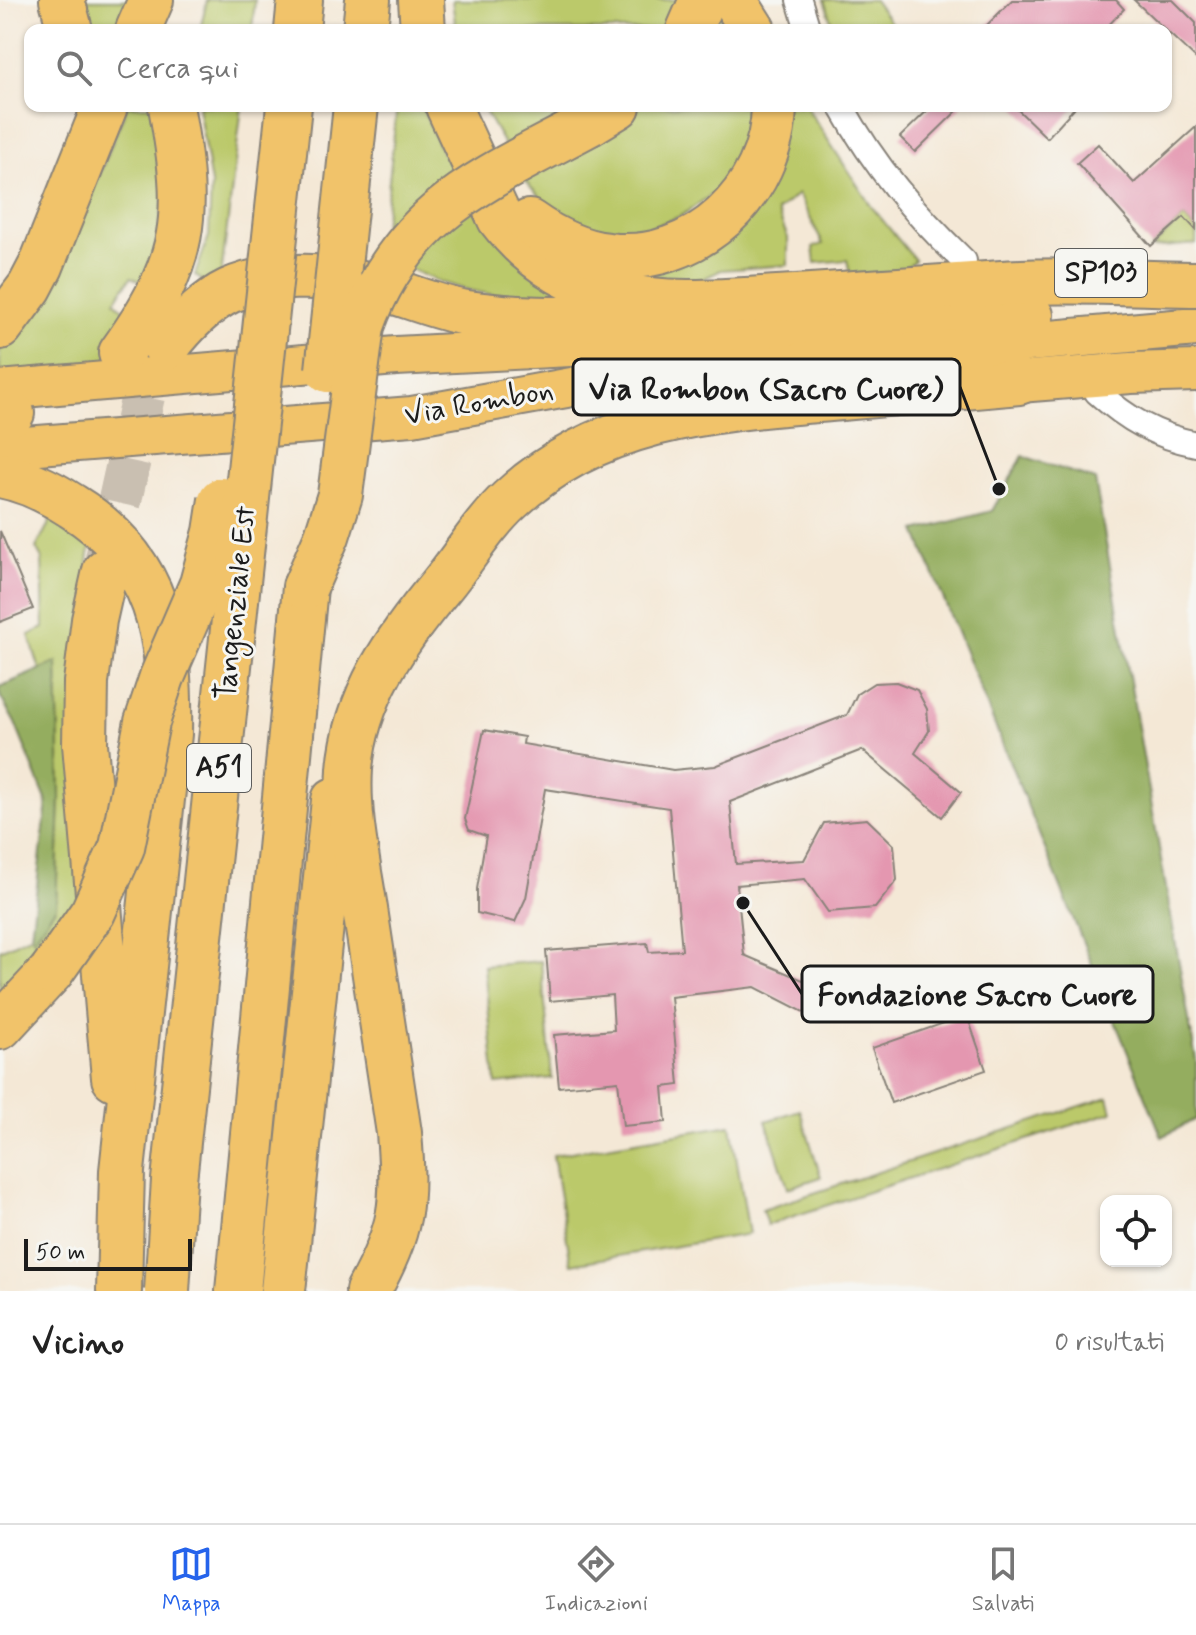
<!DOCTYPE html>
<html lang="it">
<style>
body{margin:0;font-family:Mynerve,sans-serif;background:#f6f6f6;color:#222}
.controls{position:absolute;right:24px;bottom:24px;display:grid;overflow:hidden;border-radius:16px;box-shadow:0 2px 6px #0004}
.controls button{width:72px;height:72px;display:grid;place-items:center;padding:0;border:0;border-bottom:2px solid #e0e0e0;background:#fff;color:#222;font:40px sans-serif}
.scale{position:absolute;left:24px;bottom:20px;width:168px;box-sizing:border-box;padding-left:8px;border:4px solid #1c1c1c;border-top:0;font-size:22px;line-height:28px;white-space:nowrap;color:#1c1c1c;-webkit-text-stroke:6px #f6f6f2;paint-order:stroke}
.list{margin:0;padding:0;list-style:none}
h2{display:flex;justify-content:space-between;align-items:center;height:104px;margin:0;padding:0 32px;font-size:34px}
h2 small{font-size:26px;font-weight:400;color:#767676}
.icon{flex:none;width:44px;height:44px;fill:none;stroke:currentColor;stroke-width:2;stroke-linecap:round;stroke-linejoin:round}
.map{position:relative;flex:none;width:1196px;height:1291px;overflow:hidden}
.search{position:absolute;background:#fff;box-shadow:0 2px 6px #0004;left:24px;right:24px;top:24px;height:88px;display:flex;align-items:center;gap:20px;box-sizing:border-box;padding:0 28px;border-radius:16px;color:#767676;font-size:30px}
.sheet{height:232px;background:#fff}
nav{display:flex;justify-content:space-around;align-items:center;box-sizing:border-box;height:112px;border-top:2px solid #e0e0e0;background:#fff;font-size:22px;color:#767676}
nav a{display:grid;justify-items:center;gap:4px}
nav .on{color:#2563eb}
.map>svg:first-child{display:block}
.green{fill:#bbc96b;stroke:#6c7244;stroke-width:2}
.forest{fill:#94ad5f;stroke:#58643e;stroke-width:2}
.building{fill:#e497b0}
.lines{fill:none;stroke-linecap:round;stroke-linejoin:round}
.motorway-tunnel{stroke:#c9bfb1;stroke-width:44;stroke-dasharray:44 22;stroke-linecap:butt}
.minor-casing{stroke:#888279;stroke-width:28}
.primary-casing{stroke:#888279;stroke-width:42}
.trunk-casing{stroke:#888279;stroke-width:44}
.motorway-casing{stroke:#888279;stroke-width:48}
.minor{stroke:#fff;stroke-width:24}
.primary{stroke:#f1c36a;stroke-width:38}
.trunk{stroke:#f1c36a;stroke-width:40}
.motorway{stroke:#f1c36a;stroke-width:44}
.motorway-bridge-casing{stroke:#888279;stroke-width:48;stroke-linecap:butt}
.motorway-bridge{stroke:#f1c36a;stroke-width:44}
.labels{text-anchor:middle;dominant-baseline:central;stroke-width:6;stroke-linejoin:round;paint-order:stroke}
.shield{fill:#f6f6f2;stroke:#5d5d5c;stroke-width:2}
.shield-label{font-size:28px;font-weight:bold;fill:#1c1c1c}
.street-label{font-size:30px;fill:#1c1c1c;stroke:#f6f6f2}
.leader{fill:none;stroke:#1c1c1c;stroke-width:3}
.callout-dot{fill:#1c1c1c;stroke:#f6f6f2;stroke-width:3}
.callout{fill:#f6f6f2;stroke:#1c1c1c;stroke-width:3}
.callout-label{font-size:32px;text-anchor:middle;font-weight:bold;fill:#1c1c1c}
</style>
<div class="map">
<svg width="1196" height="1291" viewBox="0 0 1196 1291">
<rect width="100%" height="100%" fill="#f6f6f2"/>
<filter id="ink" filterUnits="userSpaceOnUse"><feTurbulence type="fractalNoise" baseFrequency=".0125" numOctaves="2"/><feDisplacementMap in="SourceGraphic" scale="16" xChannelSelector="R" yChannelSelector="G"/><feConvolveMatrix kernelMatrix="1 2 1 2 8 2 1 2 1" color-interpolation-filters="sRGB"/></filter>
<filter id="wash" filterUnits="userSpaceOnUse"><feTurbulence type="fractalNoise" baseFrequency=".006" numOctaves="4" result="noise"/><feDisplacementMap in="SourceGraphic" scale="32" xChannelSelector="R" yChannelSelector="G"/><feGaussianBlur stdDeviation="1.8" result="paint"/><feColorMatrix in="noise" values="0 0 0 0 0 0 0 0 0 0 0 0 0 0 0 0 0 1.4 0 .05"/><feComposite in="paint" operator="in"/></filter>
<g filter="url(#wash)">
<rect width="100%" height="100%" fill="#f4e8d6"/>
<g class="green">
<path d="M74,0h62l-9,30h-48z"/>
<path d="M207,0h48l-3,30h-52z"/>
<path d="M452,0h256l21,30h-273z"/>
<path d="M824,0h50l22,30h-62z"/>
<path d="M127,106h36l9,42 -23,137 -18,-8 -16,24 16,17 -9,45 -122,15v-32l62,-78z"/>
<path d="M198,106h44l-21,170 -13,10 -13,-11 14,-39 2,-52z"/>
<path d="M397,106h25l19,45 38,62 95,82c-43,11 -124,-4 -163,-26 -10,-7 -20,-16 -29,-23z"/>
<path d="M482,106h269v2l-7,40 -26,42 -37,26 -37,14 -33,3 -25,-6 -38,-21 -23,-25z"/>
<path d="M784,106h22l65,100 44,54 -14,12 -51,3 -3,-15 -32,3 -2,-16 10,-3 -25,-50 -21,17 11,27v27l-67,5 -32,16 -40,-2 -42,-14 102,-21z"/>
<path d="M1184,217l12,13v14l-45,4z"/>
<path d="M56,510l36,25 -4,26 -4,325 -10,27 -74,90v-53l31,-15 3,3 22,-31 4,-109 -3,-135 -17,7 -11,-35 15,-7 -2,-69 -6,-11z"/>
<path d="M541,961l11,117 -56,6 -12,-118z"/>
<path d="M1108,1097l4,15 -345,113 -5,-15z"/>
<path d="M800,1110l21,67 -33,11 -22,-67z"/>
<path d="M731,1125l18,109 -178,30 -18,-109z"/>
</g>
<g class="forest">
<path d="M1023,456l72,24 101,580v59l-34,18 -246,-606 76,-20z"/>
<path d="M57,662l3,136 -4,109 -22,32 -3,-4 16,-133 -32,-79 -15,-27v-9z"/>
</g>
<g id="blocks">
<g class="building">
<path d="M1012,0h104l8,9 -20,21h-122z"/>
<path d="M1134,0h39l23,23v36z"/>
<path d="M932,106h30l-47,46 -15,-15z"/>
<path d="M1014,106h62l-29,32z"/>
<path d="M1196,127v103l-12,-13 -33,29 -74,-83 21,-19 36,39z"/>
<path d="M0,531l33,78 -33,13z"/>
<path d="M896,682l21,8 10,19 2,22 -14,22 46,39 -19,25 -80,-67 -132,52 6,62 68,-4 20,-37 43,-4 27,26 3,35 -22,28 -47,4 -23,-33 -68,6 7,70 92,39 -15,27 -66,-34 -84,10 8,88 -16,2 3,35 -43,4 -5,-45 -59,6 -5,-52 60,-5 -2,-35 -62,6 -4,-50 101,-8 2,9 33,-2 -13,-142 -124,-19 -19,109 -11,24 -38,-9v-24l9,-53 -17,-6 -4,-11 19,-89 40,7 -1,7 150,26 42,-4 132,-51 10,-21 17,-11z"/>
<path d="M967,1015l19,55 -95,33 -19,-55z"/>
</g>
</g>
</g>
<g filter="url(#ink)">
<use href="#blocks" fill-opacity="0" stroke="#888279" stroke-width="2"/>
<g class="lines">
<path class="motorway-tunnel" d="M105,568l38,-172 23,-48"/>
<g class="minor-casing">
<g id="minor">
<path d="M799,0l9,30"/>
<path d="M841,106c34,61 73,107 123,155"/>
<path d="M1097,392c30,27 59,44 99,52"/>
</g>
</g>
<g class="primary-casing">
<g id="primary">
<path d="M0,390l396,-34 327,-17 311,-24"/>
<path d="M0,448l412,-32 204,-37 580,-52"/>
</g>
</g>
<g class="trunk-casing">
<path id="trunk" d="M1019,382l112,-9 65,-2"/>
</g>
<g class="motorway-casing">
<g id="motorway">
<path d="M62,0l8,30"/>
<path d="M421,0l2,30"/>
<path d="M734,0l19,30"/>
<path d="M138,30l13,-30"/>
<path d="M297,30l3,-30"/>
<path d="M365,30l3,-30"/>
<path d="M689,30l13,-30"/>
<path d="M448,106l52,113c29,38 67,63 114,75 60,14 121,6 182,3 68,-4 137,-9 206,-14 64,-4 130,0 194,1"/>
<path d="M590,123l28,-17"/>
<path d="M529,222c24,17 49,30 79,33 87,11 165,-63 166,-149"/>
<path d="M274,246l15,-140"/>
<path d="M0,327l30,-40 11,-21 64,-160"/>
<path d="M166,348c17,-22 38,-45 63,-57 40,-18 91,-17 133,-8 36,7 69,24 105,30 61,9 122,6 183,4"/>
<path d="M121,353c67,-94 70,-136 50,-247"/>
<path d="M0,416l12,-3"/>
<path d="M0,475c27,5 49,16 72,31 88,54 99,132 97,228l-47,437 -3,120"/>
<path d="M105,571l-11,49 -8,62 -1,62 29,334"/>
<path d="M0,1027l51,-55"/>
<path d="M238,1291l67,-704"/>
<path d="M283,1291l51,-491"/>
<path d="M368,1291c34,-62 37,-88 31,-158 -12,-75 -23,-150 -34,-224 -7,-46 -18,-94 -15,-140 6,-73 46,-129 91,-183 23,-28 42,-61 69,-86 89,-84 205,-91 320,-101 63,-6 126,-11 189,-17"/>
</g>
</g>
<use href="#minor" class="minor"/>
<use href="#primary" class="primary"/>
<use href="#trunk" class="trunk"/>
<use href="#motorway" class="motorway"/>
<g class="motorway-bridge-casing">
<g id="motorway-bridge">
<path d="M328,370l28,-264"/>
<path d="M305,587l22,-51 13,-41 22,-169c42,-118 127,-148 228,-203"/>
<path d="M51,972l42,-60 29,-65 25,-125 15,-45 40,-93 14,-52 5,-32"/>
<path d="M167,1291l7,-111 100,-934"/>
</g>
</g>
<use href="#motorway-bridge" class="motorway-bridge"/>
</g>
</g>
<g class="labels">
<g class="shield">
<rect x="1055" y="249" width="92" height="48" rx="6"/>
<rect x="187" y="744" width="64" height="48" rx="6"/>
</g>
<g class="shield-label">
<text x="1101" y="273">SP103</text>
<text x="219" y="768">A51</text>
</g>
<g class="street-label">
<text transform="translate(479 403) rotate(-10)">Via Rombon</text>
<text transform="translate(236 603) rotate(-84)">Tangenziale Est</text>
</g>
</g>
<path class="leader" d="M999 489L960 387M743 903L802 994"/>
<g class="callout-dot">
<circle cx="999" cy="489" r="8"/>
<circle cx="743" cy="903" r="8"/>
</g>
<g class="callout">
<rect x="573" y="359" width="387" height="56" rx="8"/>
<rect x="802" y="966" width="351" height="56" rx="8"/>
</g>
<g class="callout-label">
<text x="766" y="399">Via Rombon (Sacro Cuore)</text>
<text x="977" y="1005">Fondazione Sacro Cuore</text>
</g>
</svg>
<div class="controls">
<button><svg class="icon" aria-label="locate" viewBox="0 0 24 24"><circle cx="12" cy="12" r="6"/><path d="M12 2v4M12 18v4M2 12h4M18 12h4"/></svg></button>
</div>
<div class="scale">50 m</div>
<div class="search"><svg class="icon" aria-label="search" viewBox="0 0 24 24"><circle cx="10" cy="10" r="6"/><path d="M15 15l6 6"/></svg>Cerca qui</div>
</div>
<section class="sheet">
<h2>Vicino<small>0 risultati</small></h2>
<ul class="list">
</ul>
</section>
<nav>
<a class="on"><svg class="icon" aria-label="map" viewBox="0 0 24 24"><path d="M3 6l6-2 6 2 6-2v14l-6 2-6-2-6 2zM9 4v14M15 6v14"/></svg>Mappa</a>
<a><svg class="icon" aria-label="directions" viewBox="0 0 24 24"><path d="M12 3l9 9-9 9-9-9zM9 14v-3h6M13 9l2 2-2 2"/></svg>Indicazioni</a>
<a><svg class="icon" aria-label="saved" viewBox="0 0 24 24"><path d="M7 4h10v16l-5-4-5 4z"/></svg>Salvati</a>
</nav>
